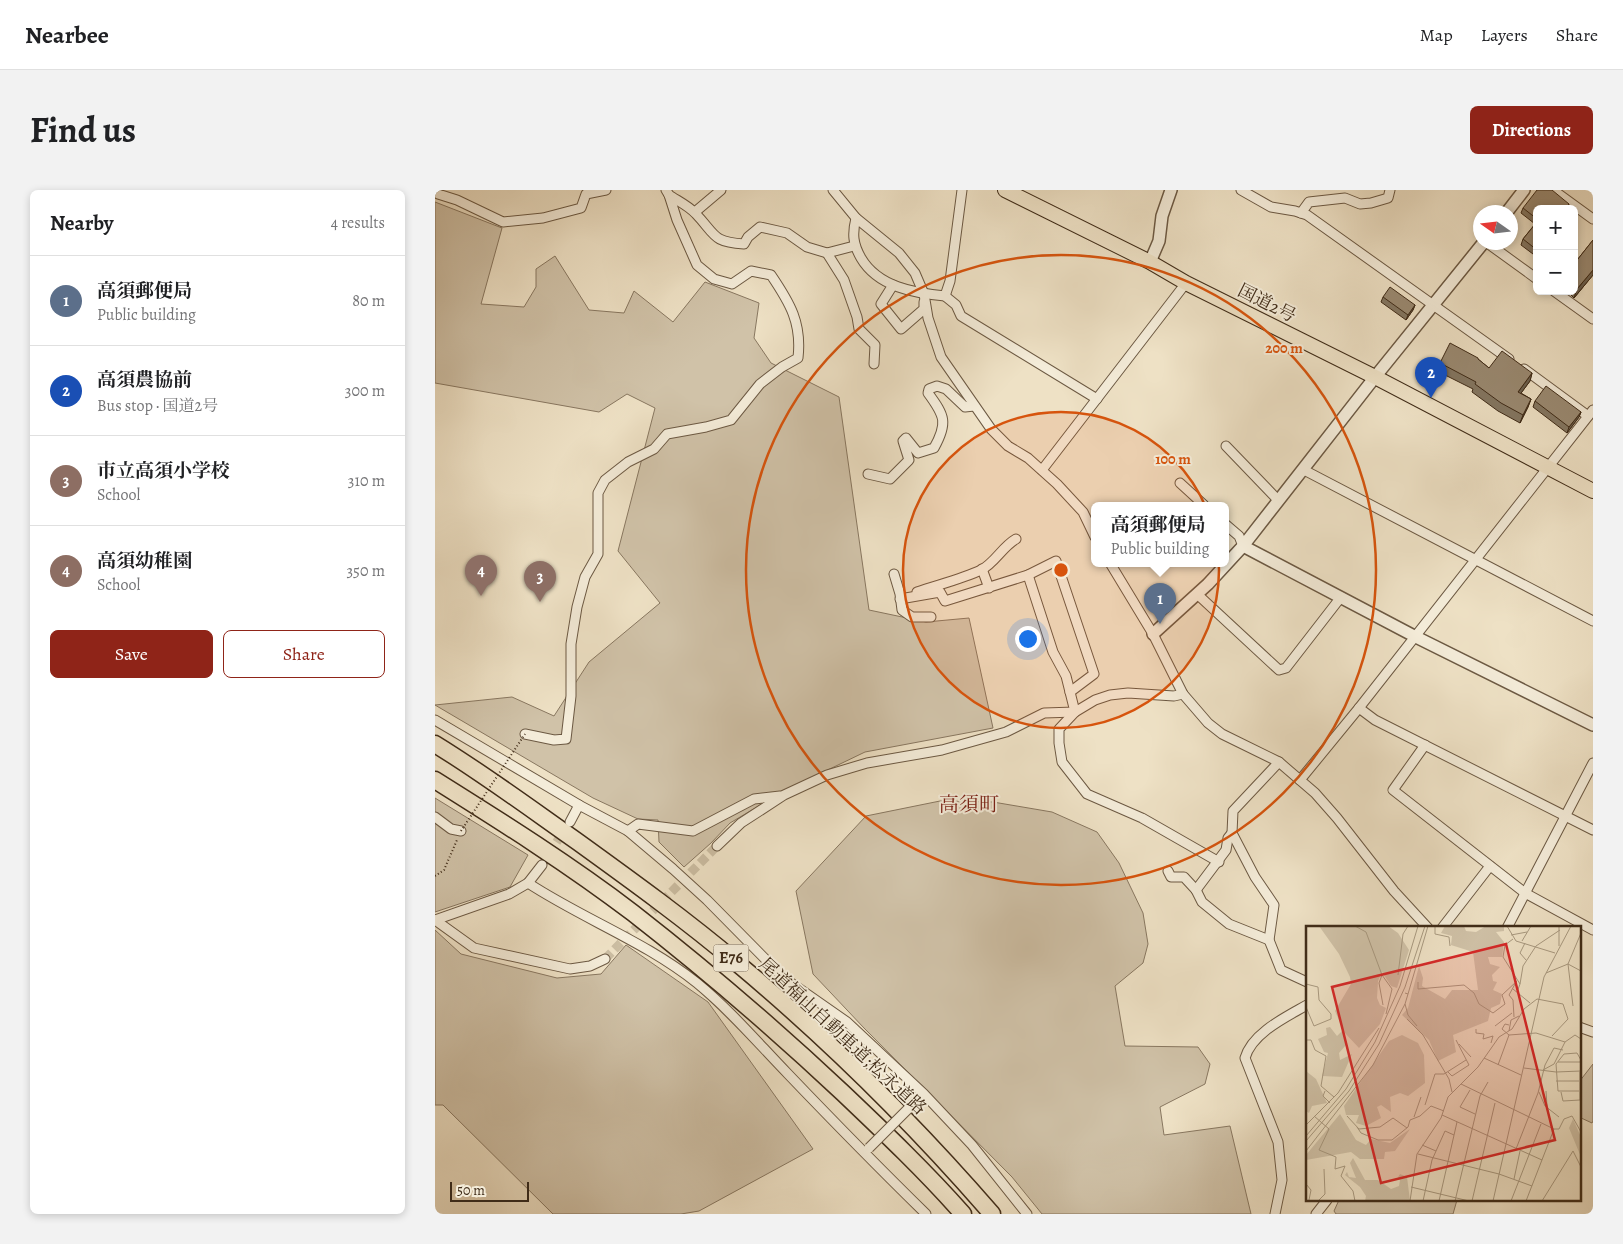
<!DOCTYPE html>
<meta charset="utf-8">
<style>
body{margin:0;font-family:Alegreya,"Noto Serif JP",serif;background:#f2f2f2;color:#202124}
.controls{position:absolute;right:15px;top:15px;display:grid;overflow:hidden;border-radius:8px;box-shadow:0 2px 8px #0003}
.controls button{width:45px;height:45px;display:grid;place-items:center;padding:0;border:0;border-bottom:1px solid #e0e0e0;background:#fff;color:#202124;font:25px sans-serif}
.compass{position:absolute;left:1038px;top:15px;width:45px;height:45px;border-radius:50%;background:#fff;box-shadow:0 2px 8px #0003;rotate:284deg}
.scale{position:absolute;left:15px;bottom:12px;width:79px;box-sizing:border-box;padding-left:5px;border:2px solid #402c18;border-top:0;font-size:14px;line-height:18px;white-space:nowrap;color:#402c18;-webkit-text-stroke:4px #f4ecd9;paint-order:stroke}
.you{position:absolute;left:592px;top:448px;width:18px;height:18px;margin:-12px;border:4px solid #fff;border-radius:50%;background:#1a73e8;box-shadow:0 0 0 8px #1a73e833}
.badge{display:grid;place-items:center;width:32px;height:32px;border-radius:50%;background:#8f2418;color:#fff;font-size:16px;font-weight:700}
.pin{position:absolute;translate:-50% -41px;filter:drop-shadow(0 1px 2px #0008)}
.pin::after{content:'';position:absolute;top:26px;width:18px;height:15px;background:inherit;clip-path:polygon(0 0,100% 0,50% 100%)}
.popup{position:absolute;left:656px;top:312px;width:138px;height:65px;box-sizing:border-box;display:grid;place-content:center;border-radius:8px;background:#fff;filter:drop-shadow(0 1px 4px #0005);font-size:16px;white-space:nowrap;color:#757577}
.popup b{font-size:19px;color:#202124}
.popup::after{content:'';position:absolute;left:50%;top:100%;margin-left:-10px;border:10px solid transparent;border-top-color:#fff}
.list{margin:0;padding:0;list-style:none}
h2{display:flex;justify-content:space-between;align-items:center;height:65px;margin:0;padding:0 20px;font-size:21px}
h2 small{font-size:16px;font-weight:400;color:#757577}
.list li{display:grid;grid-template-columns:32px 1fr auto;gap:15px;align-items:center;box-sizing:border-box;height:90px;padding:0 20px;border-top:1px solid #e0e0e0}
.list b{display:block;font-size:19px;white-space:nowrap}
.list p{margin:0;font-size:16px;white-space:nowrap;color:#757577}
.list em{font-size:16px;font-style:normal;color:#757577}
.actions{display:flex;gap:10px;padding:15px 20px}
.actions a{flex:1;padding:11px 0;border:1px solid #8f2418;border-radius:8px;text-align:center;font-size:18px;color:#8f2418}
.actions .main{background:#8f2418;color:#fff}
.map{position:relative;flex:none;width:1158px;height:1024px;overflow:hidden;border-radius:8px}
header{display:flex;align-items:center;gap:30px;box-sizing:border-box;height:70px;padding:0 25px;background:#fff;border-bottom:1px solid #e0e0e0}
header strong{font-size:24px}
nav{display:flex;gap:28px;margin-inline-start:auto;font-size:18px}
.intro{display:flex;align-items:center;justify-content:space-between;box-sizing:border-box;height:120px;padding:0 30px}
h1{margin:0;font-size:35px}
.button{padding:12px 22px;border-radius:8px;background:#8f2418;color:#fff;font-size:18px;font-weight:700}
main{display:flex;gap:30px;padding:0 30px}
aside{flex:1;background:#fff;border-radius:8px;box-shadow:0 2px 8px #0003}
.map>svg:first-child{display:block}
.green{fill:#d0c2a8;stroke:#887760}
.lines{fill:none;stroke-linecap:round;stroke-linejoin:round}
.minor-tunnel{stroke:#cbbda2;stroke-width:9;stroke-dasharray:9 4.5;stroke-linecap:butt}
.minor-casing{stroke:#6c5943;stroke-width:11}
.tertiary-casing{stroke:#6c5943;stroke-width:14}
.trunk-casing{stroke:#402c18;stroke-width:16}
.motorway-casing{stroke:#402c18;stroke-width:19}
.path{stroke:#402c18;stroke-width:2;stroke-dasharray:1 2.5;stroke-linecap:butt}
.minor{stroke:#f4ecd9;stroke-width:9}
.tertiary{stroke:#f4ecd9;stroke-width:11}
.trunk{stroke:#eee1c5;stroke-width:14}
.motorway{stroke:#eee1c5;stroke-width:16}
.minor-bridge-casing{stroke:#6c5943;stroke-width:11;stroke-linecap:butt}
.path-bridge{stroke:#402c18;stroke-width:2;stroke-dasharray:1 2.5;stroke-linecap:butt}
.minor-bridge{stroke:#f4ecd9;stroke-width:9}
.wall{fill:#847762;stroke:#402c18}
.shaded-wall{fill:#6c6150;stroke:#402c18}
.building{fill:#9a8a72;stroke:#402c18}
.ring{fill:none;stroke:#d7540d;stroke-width:2.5}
.labels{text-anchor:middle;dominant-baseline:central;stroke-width:4;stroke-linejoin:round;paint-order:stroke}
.shield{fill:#f4ecd9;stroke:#766652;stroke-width:1}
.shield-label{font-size:16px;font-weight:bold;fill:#402c18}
.street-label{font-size:18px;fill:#402c18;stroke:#f4ecd9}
.quarter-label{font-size:20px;fill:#7a1f14;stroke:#f4ecd9}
.inset-road{fill:none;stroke:#a89980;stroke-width:1}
.view{fill:#d62828;fill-opacity:0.15;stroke:#d62828;stroke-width:2.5}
.inset-edge{fill:none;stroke:#402c18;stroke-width:2.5}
.centre{fill:#d7540d;stroke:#f4ecd9;stroke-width:2.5}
.ring-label{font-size:15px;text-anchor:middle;font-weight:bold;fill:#d7540d;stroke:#f4ecd9;stroke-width:4;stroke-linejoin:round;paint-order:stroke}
</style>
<header>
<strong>Nearbee</strong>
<nav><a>Map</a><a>Layers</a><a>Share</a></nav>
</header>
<div class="intro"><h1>Find us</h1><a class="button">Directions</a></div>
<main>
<aside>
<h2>Nearby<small>4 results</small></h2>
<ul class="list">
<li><span class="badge" style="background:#5c6f8a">1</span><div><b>高須郵便局</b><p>Public building</p></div><em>80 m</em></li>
<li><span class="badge" style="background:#1a4fb4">2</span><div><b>高須農協前</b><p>Bus stop · 国道2号</p></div><em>300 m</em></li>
<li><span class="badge" style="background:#8d6e63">3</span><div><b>市立高須小学校</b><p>School</p></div><em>310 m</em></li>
<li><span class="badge" style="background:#8d6e63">4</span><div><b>高須幼稚園</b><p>School</p></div><em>350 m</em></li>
</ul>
<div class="actions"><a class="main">Save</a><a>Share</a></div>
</aside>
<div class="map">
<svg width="1158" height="1024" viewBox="0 0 1158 1024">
<rect width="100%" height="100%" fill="#eee1c5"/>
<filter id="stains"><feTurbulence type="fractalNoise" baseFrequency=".004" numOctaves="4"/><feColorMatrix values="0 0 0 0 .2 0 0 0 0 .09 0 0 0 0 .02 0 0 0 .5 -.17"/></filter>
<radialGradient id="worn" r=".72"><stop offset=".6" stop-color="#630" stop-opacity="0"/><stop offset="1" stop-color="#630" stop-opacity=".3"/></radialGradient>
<g class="green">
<path d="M0,12l67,26 -21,76 43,3 12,-20v-18l19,-13 34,54 35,3 10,-22 39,31 32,-40 54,21 -5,35 17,25 68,34 30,213 57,12 43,-4 24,110 -128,24 -81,39 -54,32 -19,20 -27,24 -25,-25 -1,-22 -20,-1 -45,-21 -158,-93 77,-8 42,19 35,-54 71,-59 -42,-52 37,-143 -28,-14 -28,18 -164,-29z"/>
<path d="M0,608l93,57 -18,32 -75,25z"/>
<path d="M505,611l53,1 59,10 45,20 22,31 24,50 5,31 -5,19 -28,23 10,60 73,1 12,17 -5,20 -45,23 4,28 66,-9 21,88h-209l-30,-37 -148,-149 -51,-54 -17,-83 70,-75z"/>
<path d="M0,740l26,24 96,24 44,-4 25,-29 82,57 105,147 -114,62 -18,3h-128l-110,-109h-8z"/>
<path d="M1158,874v57l-1,2 -13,-6v-35z"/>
<path d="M904,1010h118l-4,14h-117l-2,-3z"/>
</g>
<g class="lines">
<g class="minor-tunnel">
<path d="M107,675l23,-36"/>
<path d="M170,769l112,-113"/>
</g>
<g class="minor-casing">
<g id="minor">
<path d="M1,0l2,4 19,6 46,22 40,-4 38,-10 5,-14 20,-4"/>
<path d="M398,0l23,28 43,35 16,20 9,21 4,24 13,39 50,72 17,17 20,12 29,26 26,28 12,25"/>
<path d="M806,0l30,17 24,4 12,4 202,144"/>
<path d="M1118,0l40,29"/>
<path d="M234,5c9,6 20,11 27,19 20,21 16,28 48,30l4,-7 12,-10 27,6 20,14 20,6 27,-7"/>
<path d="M260,22l26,-22"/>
<path d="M866,23l8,-11 36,-4 15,6 11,-1 17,-5 2,-8"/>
<path d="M421,28c-4,16 -3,26 5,40 17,29 53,35 84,38l5,-15 12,-91"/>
<path d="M1051,52l51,37"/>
<path d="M392,63l17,27 13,37 2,12 16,16 -1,19"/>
<path d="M458,95l-12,19 20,25 23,-20v-7"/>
<path d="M1119,101l39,28"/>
<path d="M510,106l11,9 5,11 136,83"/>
<path d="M1089,179l64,47"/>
<path d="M791,256l52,54"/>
<path d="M607,280l144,-187"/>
<path d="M869,280l289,151"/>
<path d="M433,284l22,5 19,-19 -6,-19 3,-3 12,15 16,-5c14,-25 11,-32 -6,-55l1,-4 8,-3 9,3 19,18 9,-1"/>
<path d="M745,293l24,22"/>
<path d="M790,334l14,12 4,10"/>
<path d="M675,373l43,71 30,60 25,29 14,11 57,28 36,31 22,25 57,73 34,37"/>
<path d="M547,379l7,19"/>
<path d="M459,384l6,20 2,16 10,7h19"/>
<path d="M593,385l25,77 13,24 9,36 -16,17v14l3,19 25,32 55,24 77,44"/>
<path d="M482,402c20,-7 45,-13 64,-22 14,-7 21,-23 35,-31"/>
<path d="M762,404l82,76 7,-2 55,-71"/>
<path d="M465,409l40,-7 5,9 83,-26 28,-14 38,113 -24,18"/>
<path d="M924,518l16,12 218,110"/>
<path d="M0,530l144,85"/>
<path d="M90,544l29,6 12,-1 5,-43v-52l6,-37 8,-30 13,-23v-61l7,-13 23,-18 26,-13 13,-15 39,-7 25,-7 29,-36 22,-17 16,-9c4,-35 -8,-55 -27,-83l-20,-4 -19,13 -18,-5 -17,-14 -20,-45 -8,-25 -3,-5"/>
<path d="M990,555l-32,45 132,103 68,37"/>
<path d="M844,572l-46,49 -1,22 23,44 19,28 -5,35 12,30 26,12"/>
<path d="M865,590l59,-72 234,-298"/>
<path d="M0,627l16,12 10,2"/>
<path d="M135,632l9,-17 49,26 45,38 34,31 77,78 63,44 77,72 48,51 55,69"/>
<path d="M193,641l10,-7 55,7 61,-32 26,-3"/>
<path d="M282,656l24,-23 43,-28 43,-20 40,-12 75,-13 64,-18 38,-19 31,-1 20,-12 15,-5 18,-2 46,3 9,-2"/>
<path d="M733,681l3,6h13l12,13 6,12 27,22 40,16"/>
<path d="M93,693c55,36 118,59 169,100 33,27 61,60 91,91 45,47 91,94 138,140"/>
<path d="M761,700l30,-40 2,-12 4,-5"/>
<path d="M0,730l39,28 96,21 20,-3 15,-7"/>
<path d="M0,730l74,-26 19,-11 14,-18"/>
<path d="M1007,738l48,-62"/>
<path d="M1072,738l86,-165"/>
<path d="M1144,837l14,5"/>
<path d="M840,1024l7,-34 -4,-38 -33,-84c7,-25 41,-41 62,-53"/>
<path d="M881,1024l11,-14"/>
</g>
</g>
<g class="tertiary-casing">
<g id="tertiary">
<path d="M1072,22l17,-22"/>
<path d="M715,72l9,-21 3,-25 9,-26"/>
<path d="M808,356l173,91 177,88"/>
<path d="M718,444l55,-50 35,-38 132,-169 109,-135"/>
</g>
</g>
<g class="trunk-casing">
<path id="trunk" d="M570,0l145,72 36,21 189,94 218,114"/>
</g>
<g class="motorway-casing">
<g id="motorway">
<path d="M0,554c49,30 96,65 143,98 54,39 108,78 159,121 91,76 177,161 255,251"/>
<path d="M0,590c67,42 135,85 198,133 73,57 143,117 210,180 41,39 83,79 120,121"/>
</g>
</g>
<path class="path" d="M0,686l9,-6 13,-30"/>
<use href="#minor" class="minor"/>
<use href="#tertiary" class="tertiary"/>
<use href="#trunk" class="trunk"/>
<use href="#motorway" class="motorway"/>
<g class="minor-bridge-casing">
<path id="minor-bridge" d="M434,958l47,-47"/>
</g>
<path class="path-bridge" d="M26,641l64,-97"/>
<use href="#minor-bridge" class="minor-bridge"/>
</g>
<g class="wall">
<path d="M1134,14l-1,5h-31v48l-16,-12 2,-6 12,-15 -14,-11 2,-5z"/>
<path d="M1158,50v35l-19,23 -7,-7h7v-27z"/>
<path d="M948,107l32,8 -2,5 -7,10 -25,-18z"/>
<path d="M1043,169l11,9 43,5 -2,8 -9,12 10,6 -3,8 -8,16 -22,-12 -26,-19 1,-3 -36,-18 3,-8z"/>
<path d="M1100,211l46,11 -2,5 -12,16 -34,-26z"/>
</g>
<g class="shaded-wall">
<path d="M1158,80v5l-19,23 3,-9z"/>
<path d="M980,115l-2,5 -7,10 2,-5z"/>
<path d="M1097,183l-2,8 -14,19 2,-8z"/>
<path d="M1096,209l-3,8 -8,16 3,-8z"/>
<path d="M1146,222l-2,5 -12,16 2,-6z"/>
</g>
<g class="building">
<path d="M1102,0h15l17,14 -4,5h-28v10l-14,-11z"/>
<path d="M1102,32v28l-14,-11z"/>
<path d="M1158,50v30l-16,19 -3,-2v-23z"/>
<path d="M955,97l25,18 -7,10 -25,-18z"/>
<path d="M1015,153l28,15v1l11,9 13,-17 30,22 -14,19 13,7 -8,16 -22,-12 -26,-19 1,-2 -36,-19z"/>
<path d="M1111,196l35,26 -12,15 -34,-26z"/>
</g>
<circle cx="626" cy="380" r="158" fill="#d7540d" fill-opacity=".12"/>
<g class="ring">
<circle cx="626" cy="380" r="158"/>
<circle cx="626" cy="380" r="315"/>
</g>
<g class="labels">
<rect class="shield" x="278.5" y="754.5" width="35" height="27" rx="4"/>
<g class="shield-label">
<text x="296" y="768">E76</text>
</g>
<g class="street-label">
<text transform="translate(832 113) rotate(27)">国道2号</text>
<text transform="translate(408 846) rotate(43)">尾道福山自動車道;松永道路</text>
</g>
<g class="quarter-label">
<text x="534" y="614">高須町</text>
</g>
</g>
<g transform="translate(871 736)">
<rect width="275" height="275" fill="#eee1c5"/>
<path d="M13,0h69l10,7 11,17 -12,38 -6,-2 -9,-14 -4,9 -1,17 3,7 6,3 -6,16 -21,24 -15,-16 -9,-21 16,-27 -1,-7 -11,-23zM139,0h19l2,5 10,1 10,-6h18v5l-8,1 8,10 -2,15h-14l2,7 10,3 -8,8 1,6 4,1 -4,8 9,4 -2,10 -9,4 -3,13 -35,14 3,17 -18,9 -9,-21 -27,-25 6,-7 11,-42 4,12 -1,8 23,13 7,-9h26l-5,-38 -22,-7 1,-9 -11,-3zM24,101l7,9 5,-5 2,3 2,11 -7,8 1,7 12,-6 -10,23 -20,-1 6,-23 -4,-1 -6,-13 9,-4 -1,-7zM96,109l16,8 6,12 1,28 -17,13 -8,-3 -10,4 1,15 -10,-7 -4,2 4,11 -15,8 -10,-3 3,-8h-13l-2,-9 45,-65zM0,145l10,8 11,24 -15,3 -3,7 -3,-2zM34,188l16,26 10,5 5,-6 19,4 20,-14 -15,22 -10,1 -1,7h-24l-9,-7 -45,8v-5zM267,193l8,18v20l-12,-29zM47,232l12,22h13l13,9 8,-3 1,-6 -3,-1 3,-5 7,3 3,24h-45l1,-5 -6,-9 -15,-12 2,-3 2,5 7,1 -6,-15z" fill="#d0c2a8"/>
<path class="inset-road" d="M49,0l11,6 16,43 10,14M129,0v8l14,3 1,9M201,0l9,15 39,12M205,9l16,-3M207,13l-8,6 -2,12 17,27 -3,8M216,15l9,-15M219,17l-5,10 6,7M253,20v-20M240,47l22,-9 13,7M76,49l-3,8 4,22M92,49l5,-41 5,-8M112,56v7l46,-4 10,8 5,11 14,9 12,-9 -3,-9 15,-14M0,58l12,3 1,13 12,14v5l-17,7 -8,-19M214,58l3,-18 13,-20 24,-16M207,63l17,14M102,68l20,-68M99,78l3,11 9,11M267,80l-5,-42 13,-31M80,88l6,-25M208,91l-1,-17 -4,-5 6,-11M101,93l16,16 26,44 3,13M203,99l-4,-1 -3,5 7,6 27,-2 29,9 -11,22 -11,6M189,100l17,-13M170,103v4l8,1 -1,5 10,-3 -2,7M203,105l2,-11 8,-4M0,114h5l4,10 11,6 -5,30 13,11M259,116l10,-7 6,4M153,118l12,13M178,132l37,17M252,136h23M192,139l11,-30M218,142l32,4 25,-1M142,146l4,4 17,-11 -13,-25M250,155h23M155,158l93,45h5l5,-10 8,-3 9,16M164,164l-10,17 15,7M19,165l-2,5 7,7M240,165l1,15M273,165h-21l-2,-27 8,-10 13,-1 4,7M233,166l6,14 14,11M255,166l2,9 17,-1v-28M119,179l10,-31h9l22,-14M136,189l100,45M8,190l15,13 -10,21 17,7 -1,12 10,-3 -4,10 12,15 2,10M41,190l12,13 21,-2 13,-9 14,10M108,191l7,-20M0,199l32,-32 41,-65M51,201l4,6 17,7h14l16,-13 2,-7 10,-4 11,-10 13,5M0,210l40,-47 29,-47 25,-56 18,-60M0,215l43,-50 30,-47 26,-57 20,-61M116,219l14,6M210,223l22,-56 7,-28 9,-17 9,2M0,225l67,-86 32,-61 3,-10 -3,-1M112,228l81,20 33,12M208,253l6,-28M0,258l5,6 -2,10M105,261l58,14M12,275l7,-7 -1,-25M104,275l7,-47 24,-36 7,-21 30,-30 21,-30 13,-8 12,-20 13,-10 26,5 5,15 -16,17M117,275l9,-41 13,-29 9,4M133,275l18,-79M149,275l25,-105 8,-14M166,275l23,-98M187,275l51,-224 27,-51M205,275l30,-77M220,275l28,-72M236,275l31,-50 8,16"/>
<path class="view" d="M200,18l49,196 -174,43 -49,-196z"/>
<rect width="275" height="275" class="inset-edge"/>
</g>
<circle cx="626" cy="380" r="8" class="centre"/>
<g class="ring-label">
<text x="849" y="163">200 m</text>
<text x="738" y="274">100 m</text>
</g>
<rect width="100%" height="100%" filter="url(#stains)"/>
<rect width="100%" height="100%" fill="url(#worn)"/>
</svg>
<div class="controls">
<button>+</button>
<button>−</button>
</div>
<svg class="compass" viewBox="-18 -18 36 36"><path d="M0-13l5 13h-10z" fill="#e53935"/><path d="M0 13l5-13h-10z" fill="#757577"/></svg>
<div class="scale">50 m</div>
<div class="you"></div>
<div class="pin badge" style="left:725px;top:434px;background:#5c6f8a">1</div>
<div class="popup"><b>高須郵便局</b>Public building</div>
<div class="pin badge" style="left:996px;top:208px;background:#1a4fb4">2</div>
<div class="pin badge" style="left:105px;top:412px;background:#8d6e63">3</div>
<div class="pin badge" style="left:46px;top:406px;background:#8d6e63">4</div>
</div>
</main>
